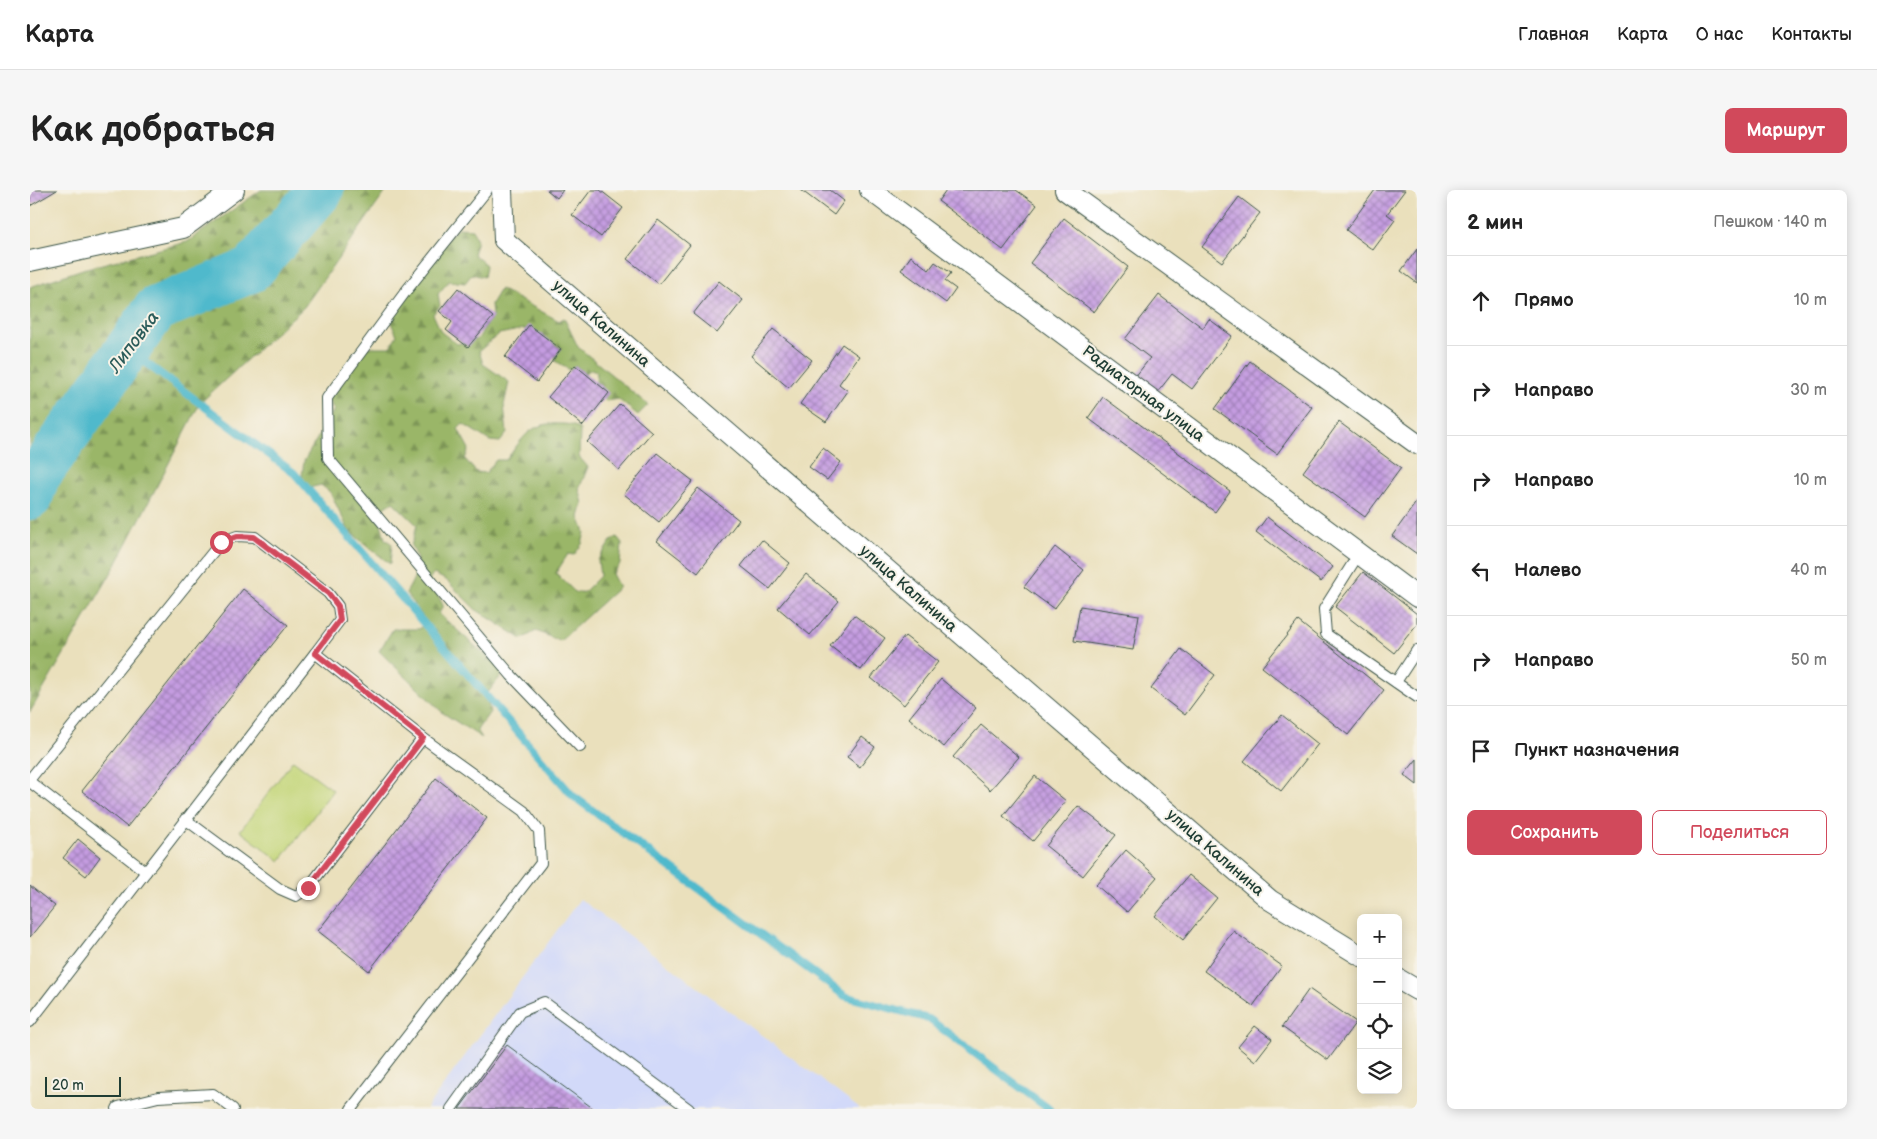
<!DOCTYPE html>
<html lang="ru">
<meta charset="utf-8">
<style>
body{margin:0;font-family:"Balsamiq Sans",sans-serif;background:#f6f6f6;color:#222}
.controls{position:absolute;right:15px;bottom:15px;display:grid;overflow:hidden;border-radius:8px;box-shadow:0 2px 12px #0003}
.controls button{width:45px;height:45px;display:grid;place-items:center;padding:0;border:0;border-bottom:1px solid #e0e0e0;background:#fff;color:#222;font:25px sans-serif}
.scale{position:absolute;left:15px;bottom:12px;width:76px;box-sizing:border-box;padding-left:5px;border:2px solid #1f3d34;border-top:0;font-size:14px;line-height:18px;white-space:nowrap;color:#1f3d34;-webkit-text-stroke:4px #f7f3e8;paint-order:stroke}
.stop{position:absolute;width:15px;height:15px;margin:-11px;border:4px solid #d1495b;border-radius:50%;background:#fff}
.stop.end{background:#d1495b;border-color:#fff;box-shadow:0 1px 5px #0008}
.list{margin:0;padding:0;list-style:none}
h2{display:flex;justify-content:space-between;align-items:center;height:65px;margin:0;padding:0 20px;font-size:21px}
h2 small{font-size:16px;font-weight:400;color:#767676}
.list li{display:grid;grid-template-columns:32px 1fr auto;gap:15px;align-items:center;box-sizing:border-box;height:90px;padding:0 20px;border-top:1px solid #e0e0e0}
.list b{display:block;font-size:19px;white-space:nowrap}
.list em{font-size:16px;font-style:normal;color:#767676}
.actions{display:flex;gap:10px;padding:15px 20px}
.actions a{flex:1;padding:11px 0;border:1px solid #d1495b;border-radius:8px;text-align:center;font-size:18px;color:#d1495b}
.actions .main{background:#d1495b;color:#fff}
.icon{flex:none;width:28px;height:28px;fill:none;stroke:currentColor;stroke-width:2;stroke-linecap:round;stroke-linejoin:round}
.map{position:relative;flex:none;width:1387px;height:919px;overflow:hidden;border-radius:8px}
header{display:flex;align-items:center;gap:30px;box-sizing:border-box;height:70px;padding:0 25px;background:#fff;border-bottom:1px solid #e0e0e0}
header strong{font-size:24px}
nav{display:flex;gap:28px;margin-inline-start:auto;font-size:18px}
.intro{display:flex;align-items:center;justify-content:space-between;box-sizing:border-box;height:120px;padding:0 30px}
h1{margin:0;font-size:35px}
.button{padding:12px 22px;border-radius:8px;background:#d1495b;color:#fff;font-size:18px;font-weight:700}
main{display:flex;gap:30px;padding:0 30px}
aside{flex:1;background:#fff;border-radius:8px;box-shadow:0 2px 12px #0003}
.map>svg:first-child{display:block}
.built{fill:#d2d9f9}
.forest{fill:url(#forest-firs);stroke:#5c7a4e}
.garden{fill:#c3d578;stroke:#718956}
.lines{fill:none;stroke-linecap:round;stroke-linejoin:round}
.stream{stroke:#4fb9cc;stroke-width:8}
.river{stroke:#4fb9cc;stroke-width:46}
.building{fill:url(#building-cross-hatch)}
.service-casing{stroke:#3d5548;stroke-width:12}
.minor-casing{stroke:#3d5548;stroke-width:22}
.service{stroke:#fff;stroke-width:10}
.minor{stroke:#fff;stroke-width:20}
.route{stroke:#d1495b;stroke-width:6}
.labels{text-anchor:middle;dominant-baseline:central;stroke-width:4;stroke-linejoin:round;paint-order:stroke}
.street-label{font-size:16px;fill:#1f3d34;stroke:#f7f3e8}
.water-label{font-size:18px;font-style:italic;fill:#2b5c5a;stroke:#f7f3e8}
</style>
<header>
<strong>Карта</strong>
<nav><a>Главная</a><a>Карта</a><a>О нас</a><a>Контакты</a></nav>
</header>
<div class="intro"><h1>Как добраться</h1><a class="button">Маршрут</a></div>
<main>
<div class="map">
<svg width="1387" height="919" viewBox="0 0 1387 919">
<defs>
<pattern id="forest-firs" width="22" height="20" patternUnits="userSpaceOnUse" patternTransform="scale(1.25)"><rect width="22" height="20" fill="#9ab668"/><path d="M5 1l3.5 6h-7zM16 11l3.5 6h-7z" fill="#7d9556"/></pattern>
<pattern id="building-cross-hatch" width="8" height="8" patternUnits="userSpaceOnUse" patternTransform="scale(1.25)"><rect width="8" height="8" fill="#c59ce1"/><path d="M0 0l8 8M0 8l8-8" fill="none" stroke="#9f80b7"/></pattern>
</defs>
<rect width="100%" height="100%" fill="#f7f3e8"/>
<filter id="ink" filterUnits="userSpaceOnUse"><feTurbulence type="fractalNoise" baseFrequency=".02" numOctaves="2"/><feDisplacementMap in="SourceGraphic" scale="10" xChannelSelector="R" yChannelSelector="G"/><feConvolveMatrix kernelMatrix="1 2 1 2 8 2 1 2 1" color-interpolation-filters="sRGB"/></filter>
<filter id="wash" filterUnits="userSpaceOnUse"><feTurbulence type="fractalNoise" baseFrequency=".0096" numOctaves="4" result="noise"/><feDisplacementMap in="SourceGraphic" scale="20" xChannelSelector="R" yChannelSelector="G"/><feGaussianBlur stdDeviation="1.12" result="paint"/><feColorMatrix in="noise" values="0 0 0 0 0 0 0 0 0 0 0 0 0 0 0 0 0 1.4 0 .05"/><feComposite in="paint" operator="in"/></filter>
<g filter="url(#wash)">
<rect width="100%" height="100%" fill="#eae0bc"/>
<path class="built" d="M550,709l280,210h-434z"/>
<g class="forest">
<path d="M231,0h126l-83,117 -104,96 -83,160 -87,149v-425l53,-18 104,-27z"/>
<path d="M428,38l14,1 5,11 -4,14 13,11 -2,12 -12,-3 -7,9 -16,-2 -11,13 2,12 -7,8 8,18 16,12 21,-5 14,-24 -1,-11 9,-15 59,32 5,-3 14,29 70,58 -10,10 -20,-16 -12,2 -11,-9 2,-20 -5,-3 -13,7 -24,-15 3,-12 -20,-16 -14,-4 -25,5 -20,17 4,13 26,18 -5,23 3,28 -7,9 -10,-1 -27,-17 -5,5 11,20 -4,10 11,13 10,1 10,-13h10c16,-20 23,-38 52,-36 9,0 15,0 22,6l-1,27 9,10 -9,22 4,14 -4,14 6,15 -3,12 -8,11 -6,-1 -12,19 20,20 8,-1 16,-16 -2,-16 13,-19 6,-4 5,6 -2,21 -8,10 7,13 -59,54 -24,-10 -14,8 -47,-30 -29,-29 -12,-6 -5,5 14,26 -4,9 53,47 16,6 -22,28 4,17 -13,18 5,8 -39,-25 -64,-62 14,-22h27l5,-9 -19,-27c9,-15 17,-32 5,-47l6,-21 -24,-23 -15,10 7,27 7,5 -2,20 -41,-33 -19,-39 -9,-7 -13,3 -7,-5 3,-22 30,-51 -6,-11 34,-52h28l7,-12 -7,-14 24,-46z"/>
</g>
<path class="garden" d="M263,570l40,30 -53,71 -40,-30z"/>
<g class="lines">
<path class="stream" d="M97,159l167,124 279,323 272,200 84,23 120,90"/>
<path class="river" d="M0,307l7,-20 119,-168 95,-39 70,-80"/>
</g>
<g id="blocks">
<g class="building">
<path d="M0,0h27l-27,16z"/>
<path d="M517,0h16l-6,8z"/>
<path d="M561,0h9l23,18 -22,29 -29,-22z"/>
<path d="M771,0h29l14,11 -10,14z"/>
<path d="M916,0h70l21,15 -34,45 -65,-49z"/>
<path d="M1345,0h30l-18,24 8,6 -22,30 -27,-20z"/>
<path d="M1209,7l21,16 -38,49 -20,-15z"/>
<path d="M1034,28l64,49 -34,45 -64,-49z"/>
<path d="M628,30l32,25 -31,39 -32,-25z"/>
<path d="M1387,59v34l-16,-12z"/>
<path d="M881,66l18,14 6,-8 16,11 -6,8 11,8 -10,14 -45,-33z"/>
<path d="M689,91l24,19 -26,33 -24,-19z"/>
<path d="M428,98l35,29 -25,30 -22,-17 6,-8 -13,-11z"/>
<path d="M1129,105l44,33 6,-9 23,17 -40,53 -20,-15 -15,19 -22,-16 15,-19 -25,-19z"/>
<path d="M499,135l32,24 -24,33 -32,-25z"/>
<path d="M743,139l39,31 -23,28 -38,-32z"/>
<path d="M812,154l17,12 -20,28 9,7 -22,31 -26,-18z"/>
<path d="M1220,171l62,46 -35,47 -62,-45z"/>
<path d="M545,175l34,28 -26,33 -35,-29z"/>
<path d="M1073,207l127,94 -15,21 -127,-94z"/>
<path d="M590,214l32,28 -33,38 -32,-28z"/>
<path d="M1309,232l62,46 -36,49 -62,-45z"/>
<path d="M793,258l18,14 -14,18 -18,-13z"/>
<path d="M627,263l36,28 -34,41 -35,-28z"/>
<path d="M668,298l41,32 -41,53 -41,-32z"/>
<path d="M1387,311v53l-25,-18z"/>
<path d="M1237,327l66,50 -12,15 -65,-50z"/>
<path d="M732,350l28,23 -20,26 -29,-23z"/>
<path d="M1025,357l29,23 -30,39 -30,-22z"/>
<path d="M1333,382l54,42v10l-23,29 -59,-46z"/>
<path d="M776,384l33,27 -29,34 -32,-27z"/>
<path d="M213,399l45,36 -161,202 -45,-36z"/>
<path d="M1050,416l59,9 -6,35 -59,-9z"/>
<path d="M824,425l31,23 -24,32 -31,-24z"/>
<path d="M1268,431l86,69 -36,45 -86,-68z"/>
<path d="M875,446l33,26 -34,43 -33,-27z"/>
<path d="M1151,459l34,26 -30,40 -34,-26z"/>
<path d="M911,489l35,29 -32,39 -35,-29z"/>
<path d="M1252,525l36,29 -37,47 -37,-30z"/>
<path d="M951,535l38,32 -29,33 -37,-33z"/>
<path d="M832,547l13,10 -15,20 -13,-10z"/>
<path d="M1387,569v26l-13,-10z"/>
<path d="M1005,586l31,25 -33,40 -30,-25z"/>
<path d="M406,588l51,40 -118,153 -51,-40z"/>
<path d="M1048,616l38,29 -33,41 -37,-30z"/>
<path d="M48,649l22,18 -14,19 -23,-18z"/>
<path d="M1096,660l31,27 -30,35 -31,-27z"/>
<path d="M1159,685l28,23 -34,42 -28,-24z"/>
<path d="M0,696l25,20 -25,31z"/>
<path d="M1203,741l49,35 -29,40 -49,-35z"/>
<path d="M1279,799l47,33 -28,38 -46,-33z"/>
<path d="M1225,836l17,13 -17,22 -17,-14z"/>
<path d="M477,855l87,64h-135z"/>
</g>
</g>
</g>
<g filter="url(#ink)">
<use href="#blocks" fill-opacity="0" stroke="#3d5548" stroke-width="1"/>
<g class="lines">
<g class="service-casing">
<g id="service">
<path d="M457,0l-81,101 -79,107 1,60 183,217 69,72"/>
<path d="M1328,365l-34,54 2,25 91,63"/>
<path d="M1366,492l21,-32"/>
<path d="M0,589l191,-237 16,-6 18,1 73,56 10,13 2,14 -25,33"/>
<path d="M0,592l116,90"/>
<path d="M155,629l95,70 16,7 12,-8 115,-150"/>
<path d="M0,832l285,-369 108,85 101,73 15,20 2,32 -190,246"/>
<path d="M87,919l1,-2 40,-10 55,-3 20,15"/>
<path d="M421,919l69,-97 24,-10 145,107"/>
</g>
</g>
<g class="minor-casing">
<g id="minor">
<path d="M472,0l2,50 766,660 91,56"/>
<path d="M840,0l547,407"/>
<path d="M1035,0l352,254"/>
<path d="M0,71l153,-33 51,-38"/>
<path d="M1368,789l19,11"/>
</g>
</g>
<use href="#service" class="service"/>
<use href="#minor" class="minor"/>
</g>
</g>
<g class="lines" filter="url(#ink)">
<path class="route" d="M191,352l16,-6 17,1 74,56 10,13 2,14 -25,33 108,85 -115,150"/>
</g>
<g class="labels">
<g class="street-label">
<text transform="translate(571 134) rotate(41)">улица Калинина</text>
<text transform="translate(1113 204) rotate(37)">Радиаторная улица</text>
<text transform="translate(878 399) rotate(41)">улица Калинина</text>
<text transform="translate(1185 663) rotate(41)">улица Калинина</text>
</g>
<g class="water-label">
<text transform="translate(104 152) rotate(-53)">Липовка</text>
</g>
</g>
</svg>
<div class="controls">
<button>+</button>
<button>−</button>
<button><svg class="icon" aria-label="locate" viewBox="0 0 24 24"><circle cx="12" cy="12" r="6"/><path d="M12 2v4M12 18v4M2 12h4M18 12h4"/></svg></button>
<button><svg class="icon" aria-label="layers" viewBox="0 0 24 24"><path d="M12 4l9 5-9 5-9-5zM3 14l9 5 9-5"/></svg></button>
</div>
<div class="scale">20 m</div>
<div class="stop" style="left:191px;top:352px"></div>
<div class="stop end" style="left:278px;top:698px"></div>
</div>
<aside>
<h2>2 мин<small>Пешком · 140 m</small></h2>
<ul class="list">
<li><svg class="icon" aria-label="ahead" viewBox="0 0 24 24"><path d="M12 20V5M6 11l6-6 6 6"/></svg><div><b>Прямо</b></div><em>10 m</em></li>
<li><svg class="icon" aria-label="right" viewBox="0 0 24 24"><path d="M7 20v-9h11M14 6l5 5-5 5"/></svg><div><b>Направо</b></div><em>30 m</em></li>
<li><svg class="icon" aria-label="right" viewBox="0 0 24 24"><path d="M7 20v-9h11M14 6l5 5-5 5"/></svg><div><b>Направо</b></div><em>10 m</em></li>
<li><svg class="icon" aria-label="left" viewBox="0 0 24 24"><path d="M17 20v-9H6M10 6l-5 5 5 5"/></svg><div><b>Налево</b></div><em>40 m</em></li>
<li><svg class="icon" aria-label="right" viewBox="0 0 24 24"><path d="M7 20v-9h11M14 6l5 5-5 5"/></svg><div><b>Направо</b></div><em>50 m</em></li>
<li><svg class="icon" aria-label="arrive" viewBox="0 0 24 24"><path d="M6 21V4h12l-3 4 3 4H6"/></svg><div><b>Пункт назначения</b></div></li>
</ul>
<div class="actions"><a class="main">Сохранить</a><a>Поделиться</a></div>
</aside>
</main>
